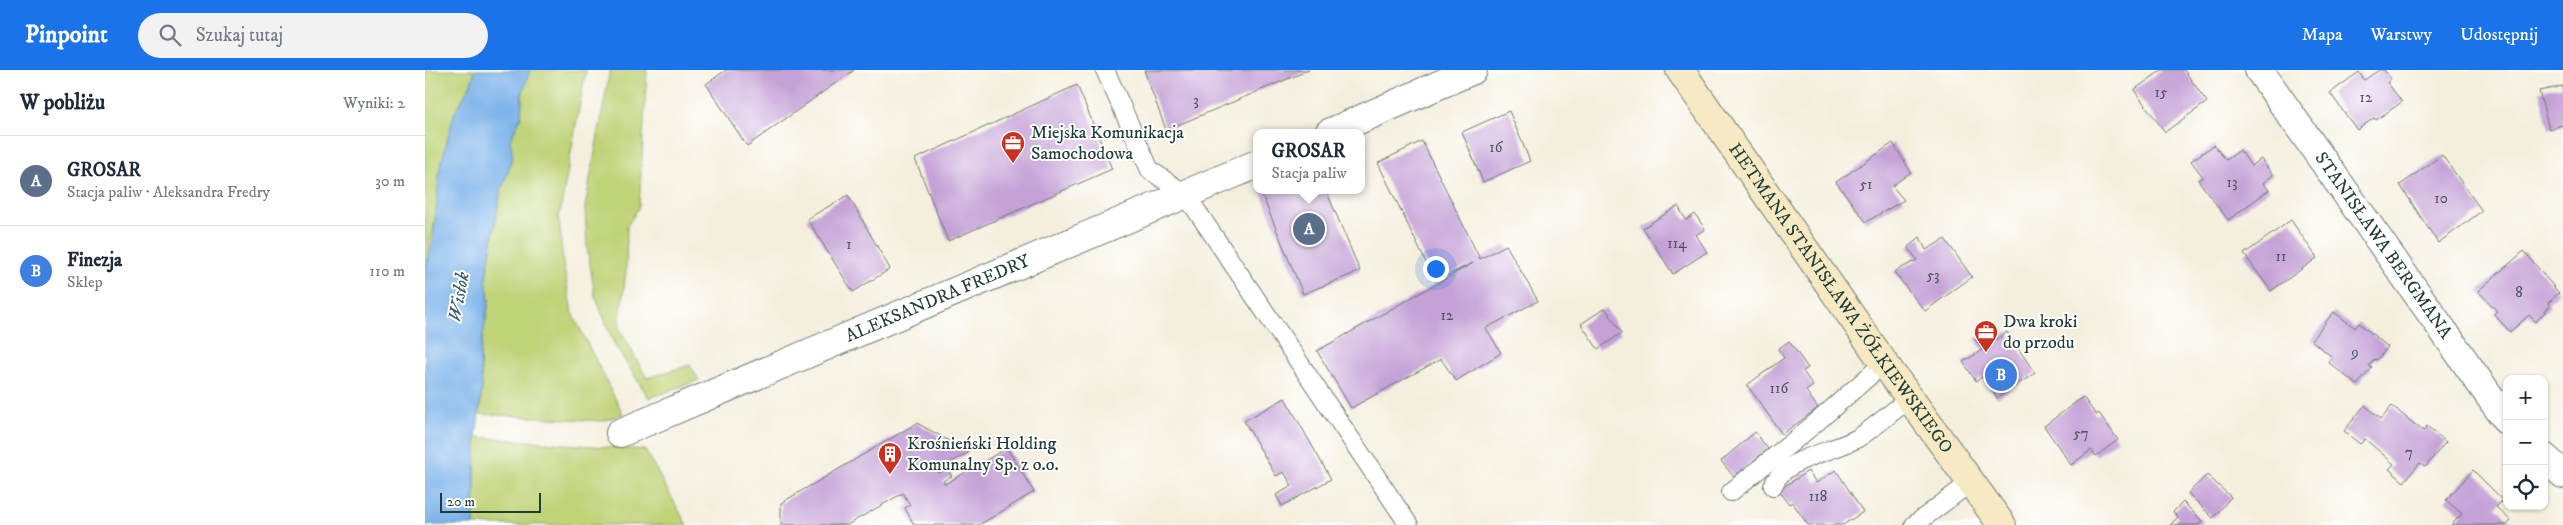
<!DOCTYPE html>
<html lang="pl">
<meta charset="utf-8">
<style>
body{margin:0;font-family:"IM FELL DW Pica",serif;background:#f2f2f3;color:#1f2937}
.controls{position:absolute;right:15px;bottom:15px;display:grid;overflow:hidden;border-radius:10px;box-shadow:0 1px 4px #0004}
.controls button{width:45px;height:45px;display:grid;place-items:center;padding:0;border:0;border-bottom:1px solid #e0e1e3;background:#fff;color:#1f2937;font:25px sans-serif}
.scale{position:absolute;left:15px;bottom:12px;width:101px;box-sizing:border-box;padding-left:5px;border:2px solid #1f3d34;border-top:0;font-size:14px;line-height:18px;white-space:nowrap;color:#1f3d34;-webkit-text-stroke:4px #fff;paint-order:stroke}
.you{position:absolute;left:1010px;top:198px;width:18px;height:18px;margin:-12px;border:4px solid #fff;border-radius:50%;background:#1a73e8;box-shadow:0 0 0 8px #1a73e833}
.badge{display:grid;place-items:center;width:32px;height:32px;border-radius:50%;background:#1a73e8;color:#fff;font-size:16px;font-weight:700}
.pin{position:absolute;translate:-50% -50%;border:2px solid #fff;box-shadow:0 1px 5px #0006}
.popup{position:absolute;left:828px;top:59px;width:112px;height:65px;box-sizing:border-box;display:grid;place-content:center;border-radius:10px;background:#fff;filter:drop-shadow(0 1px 4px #0005);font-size:16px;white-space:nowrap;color:#747a83}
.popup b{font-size:19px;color:#1f2937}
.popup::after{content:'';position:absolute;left:50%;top:100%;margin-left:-10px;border:10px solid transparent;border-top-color:#fff}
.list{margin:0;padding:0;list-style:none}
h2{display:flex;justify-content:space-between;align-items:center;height:65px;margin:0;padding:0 20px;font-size:21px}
h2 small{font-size:16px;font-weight:400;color:#747a83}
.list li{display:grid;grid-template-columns:32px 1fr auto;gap:15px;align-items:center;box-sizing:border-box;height:90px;padding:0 20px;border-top:1px solid #e0e1e3}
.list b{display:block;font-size:19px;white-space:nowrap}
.list p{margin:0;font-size:16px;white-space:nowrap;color:#747a83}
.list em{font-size:16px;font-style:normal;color:#747a83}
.icon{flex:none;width:28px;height:28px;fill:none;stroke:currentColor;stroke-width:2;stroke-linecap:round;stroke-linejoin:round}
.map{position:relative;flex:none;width:2138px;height:455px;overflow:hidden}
header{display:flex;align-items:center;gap:30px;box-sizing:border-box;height:70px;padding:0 25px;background:#1a73e8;color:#fff}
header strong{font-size:24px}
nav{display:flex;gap:28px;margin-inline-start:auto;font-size:18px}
.search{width:350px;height:45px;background:#f2f2f3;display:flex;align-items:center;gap:12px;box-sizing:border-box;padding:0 18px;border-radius:28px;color:#747a83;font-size:19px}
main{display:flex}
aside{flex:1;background:#fff}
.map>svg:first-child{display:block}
.green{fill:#bfd377;stroke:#6f8856}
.water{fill:#7cb2ea;stroke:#4e788f}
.building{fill:#c5a1d7}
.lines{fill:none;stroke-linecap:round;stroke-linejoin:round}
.lane-casing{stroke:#6a7b6f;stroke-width:20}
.street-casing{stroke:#6a7b6f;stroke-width:30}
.secondary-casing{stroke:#6a7b6f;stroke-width:30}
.lane{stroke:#fff;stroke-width:18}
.street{stroke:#fff;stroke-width:28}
.secondary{stroke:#f7e9c3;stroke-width:28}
.labels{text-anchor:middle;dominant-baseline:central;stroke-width:4;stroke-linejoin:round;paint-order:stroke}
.number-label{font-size:15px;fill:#48565d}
.poi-label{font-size:18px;fill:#1f3d34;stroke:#fff;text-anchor:start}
.street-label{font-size:18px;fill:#1f3d34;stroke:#fff}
.water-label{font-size:19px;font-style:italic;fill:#3b606b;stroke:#fff}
</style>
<header>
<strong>Pinpoint</strong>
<div class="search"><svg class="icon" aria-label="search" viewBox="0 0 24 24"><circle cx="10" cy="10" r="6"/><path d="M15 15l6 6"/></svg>Szukaj tutaj</div>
<nav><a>Mapa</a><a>Warstwy</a><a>Udostępnij</a></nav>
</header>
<main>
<aside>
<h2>W pobliżu<small>Wyniki: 2</small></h2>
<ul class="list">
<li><span class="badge" style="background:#5c6f8a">A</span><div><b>GROSAR</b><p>Stacja paliw · Aleksandra Fredry</p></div><em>30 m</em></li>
<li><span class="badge" style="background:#3f7fe0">B</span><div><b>Finezja</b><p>Sklep</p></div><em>110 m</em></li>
</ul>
</aside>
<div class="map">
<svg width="2138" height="455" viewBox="0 0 2138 455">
<rect width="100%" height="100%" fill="#fff"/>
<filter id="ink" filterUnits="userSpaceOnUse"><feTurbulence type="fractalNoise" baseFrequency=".02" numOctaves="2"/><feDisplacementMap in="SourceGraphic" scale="10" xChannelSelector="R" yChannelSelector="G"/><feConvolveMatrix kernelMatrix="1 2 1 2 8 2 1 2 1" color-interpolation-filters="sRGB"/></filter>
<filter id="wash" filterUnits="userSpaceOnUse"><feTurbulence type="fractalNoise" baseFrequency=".0096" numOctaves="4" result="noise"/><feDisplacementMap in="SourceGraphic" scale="20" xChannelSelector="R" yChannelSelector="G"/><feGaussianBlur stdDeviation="1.12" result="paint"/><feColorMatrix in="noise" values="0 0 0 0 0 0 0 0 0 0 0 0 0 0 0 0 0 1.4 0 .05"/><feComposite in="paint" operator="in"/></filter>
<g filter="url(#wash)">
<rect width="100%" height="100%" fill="#f4efdd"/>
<g class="green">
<path d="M0,0h50l-4,14 -17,30 -29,159z"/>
<path d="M105,0h56l-27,148 4,45 9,50 51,101 -20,7 -124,-7 3,-25 -2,-35 9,-53 -3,-23 14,-84 12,-37 -2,-17 11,-23 2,-26z"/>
<path d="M185,0h37l-8,137 -12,19 -1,46 -7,56 28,50 43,-13 9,15 -50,18 -34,-52 -20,-50 -8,-50 -2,-39z"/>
<path d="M51,367l169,13 42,75h-213z"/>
</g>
<path class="water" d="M50,0h55l-8,24 -1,23 -11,23 3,17 -13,37 -14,84 3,23 -9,53 2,35 -6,48 -2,88h-49v-252l8,-32 7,-73 14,-54 17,-30z"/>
<g id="blocks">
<g class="building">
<path d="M301,0h128l-107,76 -41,-62z"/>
<path d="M719,0h165l-143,60z"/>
<path d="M1737,0h22l23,32 -42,30 -31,-42z"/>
<path d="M1954,0h5l7,9 -4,3 15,20 -26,18 -2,-2 -17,12 -27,-37 29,-21 5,8z"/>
<path d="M652,15l35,84 -164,72 -33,-82z"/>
<path d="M2138,16v39l-14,4 -10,-38z"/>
<path d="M1084,41l21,50 -47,21 -21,-50z"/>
<path d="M997,71l58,118 26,-14 32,56 -52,27 15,25 -45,28 -15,-22 -90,49 -34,-57 156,-88 -38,18 -57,-118z"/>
<path d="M1468,73l18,29 -19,14 12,14 -38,22 -30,-40z"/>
<path d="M1789,75l12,15 14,-10 11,16 10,-7 12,16 -10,8 6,7 -41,30 -30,-40 5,-3 -12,-16z"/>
<path d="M2017,85l40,56 -44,32 -38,-58z"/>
<path d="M835,120h66l34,81 -57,23z"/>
<path d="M423,125l42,74 -37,23 -46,-73z"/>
<path d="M1253,136l8,14 9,-6 10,15 -9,6 11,17 -34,22 -30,-46z"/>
<path d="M1866,150l26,38 -46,33 -27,-37z"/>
<path d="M1495,167l6,13 19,-11 27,38 -47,34 -31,-39 23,-12 -9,-13z"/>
<path d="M2099,181l35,42 -11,10 2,3 -14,16 -7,-7 -19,17 -16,-18 3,-3 -19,-20z"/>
<path d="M1180,238l17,25 -24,16 -17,-25z"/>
<path d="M1909,242l21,16 4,-5 29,24 -11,13 -2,-1 -6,7 3,2 -15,17 -29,-23 4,-5 -21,-17z"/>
<path d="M1563,260l7,10 12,-8 28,41 -38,25 -15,-21 -6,4 -13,-19 19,-12 -7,-11z"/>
<path d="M1364,271l19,27 -5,3 10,15 -7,5 12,17 -36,26 -35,-49 37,-27 -6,-9z"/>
<path d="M1658,327l13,18 3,-2 19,27 -22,16 -5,-6 -20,15 -27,-39z"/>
<path d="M860,328l46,81 -49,27 -6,-11 16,-9 -8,-14 -8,4 -32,-55z"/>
<path d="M1940,335l16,14 11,-13 31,25 4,-5 19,16 -21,25 -5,-4 -16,19 -15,-13 5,-5 -29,-25 -5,5 -16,-13z"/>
<path d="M492,353l52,29 -32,19 2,2 8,-4 5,7 -9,5 2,3 62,-36 27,44 -55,33h-65l-9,-17 5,-3 -7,-12 -56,32h-66v-22z"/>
<path d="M1330,362l13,17 -34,28 -13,-16z"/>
<path d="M1411,400l27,42 -20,13h-35l-16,-23 -3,2 -10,-14 29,-19 8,12z"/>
<path d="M2048,400l30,30 -7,7 15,14 -4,4h-56l11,-11 -16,-14z"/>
<path d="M1782,405l24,22 -18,21 -25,-25z"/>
<path d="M1758,432l19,19 -3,4h-29l8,-8 -5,-5z"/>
</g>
</g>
</g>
<g filter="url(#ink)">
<use href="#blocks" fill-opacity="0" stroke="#6a7b6f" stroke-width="1"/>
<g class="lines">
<g class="lane-casing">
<g id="lane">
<path d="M680,0l45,100 36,25 223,330"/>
<path d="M1348,416c10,-28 61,-34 85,-48 18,-12 35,-27 52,-40"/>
<path d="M1306,422l87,-71 66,-58"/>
<path d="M1489,455l57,-43"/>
</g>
</g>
<g class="street-casing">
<g id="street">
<path id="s1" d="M1834,0l248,351"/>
<path d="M904,63l144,-63"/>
<path id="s2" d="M195,363l637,-269"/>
<path d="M2119,387l19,17"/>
</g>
</g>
<g class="secondary-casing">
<g id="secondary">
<path id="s3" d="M1255,0l204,293 118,162"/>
</g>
</g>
<use href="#lane" class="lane"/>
<use href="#street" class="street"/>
<use href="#secondary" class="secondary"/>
</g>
</g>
<defs>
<g id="office-pin" transform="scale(1.25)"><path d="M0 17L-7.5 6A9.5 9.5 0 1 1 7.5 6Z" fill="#c8321e" stroke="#fff"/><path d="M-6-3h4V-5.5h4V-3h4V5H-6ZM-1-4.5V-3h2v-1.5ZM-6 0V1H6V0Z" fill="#fff"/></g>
<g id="building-pin" transform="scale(1.25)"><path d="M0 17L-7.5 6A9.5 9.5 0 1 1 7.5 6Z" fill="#c8321e" stroke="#fff"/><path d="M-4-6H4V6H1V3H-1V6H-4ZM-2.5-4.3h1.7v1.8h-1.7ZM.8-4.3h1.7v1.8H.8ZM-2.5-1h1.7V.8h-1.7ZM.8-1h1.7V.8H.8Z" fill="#fff"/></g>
</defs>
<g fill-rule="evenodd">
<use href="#office-pin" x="588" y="73"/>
<use href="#office-pin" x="1561" y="262"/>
<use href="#building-pin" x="465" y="384"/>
</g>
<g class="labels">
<g class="number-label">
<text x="1736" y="22">15</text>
<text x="1941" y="27">12</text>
<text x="771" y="30">3</text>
<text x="1071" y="77">16</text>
<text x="1807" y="112">13</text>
<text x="1441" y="114">51</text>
<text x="2016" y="128">10</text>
<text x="1252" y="173">114</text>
<text x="424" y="174">1</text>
<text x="1856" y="186">11</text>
<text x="1508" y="205">53</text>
<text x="2094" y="222">8</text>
<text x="1022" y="245">12</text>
<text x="1930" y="282">9</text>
<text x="1354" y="318">116</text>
<text x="1656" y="363">57</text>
<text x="1984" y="382">7</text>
<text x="1393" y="426">118</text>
</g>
<g class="poi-label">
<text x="606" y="63">Miejska Komunikacja<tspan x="606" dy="21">Samochodowa</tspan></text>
<text x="1578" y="252">Dwa kroki<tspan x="1578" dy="21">do przodu</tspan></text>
<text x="482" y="374">Krośnieński Holding<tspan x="482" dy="21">Komunalny Sp. z o.o.</tspan></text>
</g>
<g class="street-label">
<text stroke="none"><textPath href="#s1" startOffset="215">STANISŁAWA BERGMANA</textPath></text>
<text stroke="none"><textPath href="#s3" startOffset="279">HETMANA STANISŁAWA ŻÓŁKIEWSKIEGO</textPath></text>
<text stroke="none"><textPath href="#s2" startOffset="345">ALEKSANDRA FREDRY</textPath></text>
</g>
<g class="water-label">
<text transform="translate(34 227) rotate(-80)">Wisłok</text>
</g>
</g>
</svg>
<div class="controls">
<button>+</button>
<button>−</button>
<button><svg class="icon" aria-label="locate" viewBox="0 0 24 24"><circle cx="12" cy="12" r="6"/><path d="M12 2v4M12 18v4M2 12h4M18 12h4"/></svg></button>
</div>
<div class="scale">20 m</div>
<div class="you"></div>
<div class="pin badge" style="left:884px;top:159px;background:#5c6f8a">A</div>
<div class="popup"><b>GROSAR</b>Stacja paliw</div>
<div class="pin badge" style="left:1576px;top:305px;background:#3f7fe0">B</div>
</div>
</main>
